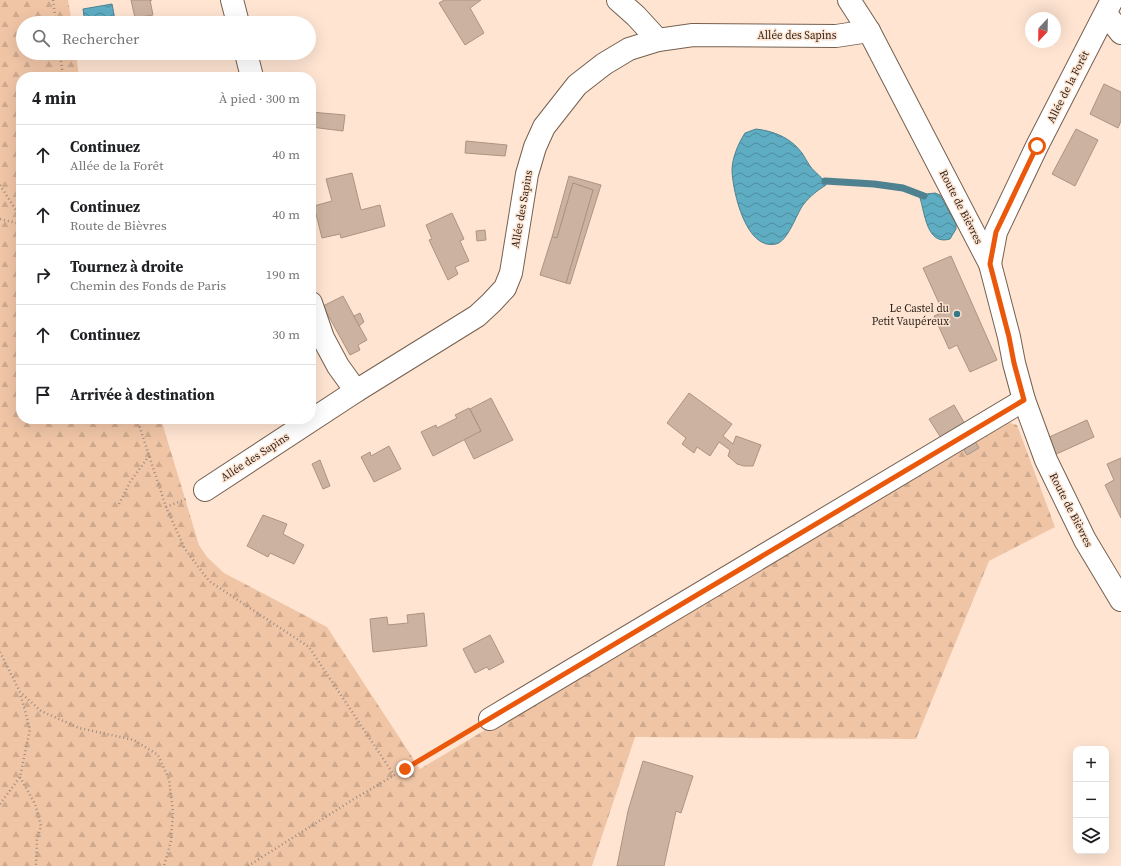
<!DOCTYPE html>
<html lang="fr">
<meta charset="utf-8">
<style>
body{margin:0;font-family:"Source Serif 4",serif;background:#f6f6f6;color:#202124}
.controls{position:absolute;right:12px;bottom:12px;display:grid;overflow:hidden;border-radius:8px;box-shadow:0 4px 16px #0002}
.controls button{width:36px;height:36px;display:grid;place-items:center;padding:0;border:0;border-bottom:1px solid #e0e0e0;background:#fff;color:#202124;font:20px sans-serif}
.compass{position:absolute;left:1025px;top:12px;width:36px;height:36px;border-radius:50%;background:#fff;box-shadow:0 4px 16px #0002;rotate:202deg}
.stop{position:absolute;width:12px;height:12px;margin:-9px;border:3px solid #ea580c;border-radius:50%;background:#fff}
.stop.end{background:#ea580c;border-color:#fff;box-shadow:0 1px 4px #0008}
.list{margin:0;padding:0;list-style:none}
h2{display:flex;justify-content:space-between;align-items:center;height:52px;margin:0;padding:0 16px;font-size:17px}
h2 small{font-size:13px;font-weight:400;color:#757577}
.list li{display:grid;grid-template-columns:26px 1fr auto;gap:12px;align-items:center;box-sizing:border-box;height:60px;padding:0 16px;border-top:1px solid #e0e0e0}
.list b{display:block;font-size:15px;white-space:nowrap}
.list p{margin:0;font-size:13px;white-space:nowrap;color:#757577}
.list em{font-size:13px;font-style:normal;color:#757577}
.icon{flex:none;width:22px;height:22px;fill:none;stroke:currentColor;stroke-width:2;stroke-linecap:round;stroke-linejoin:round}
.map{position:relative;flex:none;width:1121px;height:866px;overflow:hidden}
.search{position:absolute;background:#fff;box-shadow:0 4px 16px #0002;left:16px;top:16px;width:300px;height:44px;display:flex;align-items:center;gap:10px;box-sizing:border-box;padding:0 14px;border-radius:22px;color:#757577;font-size:15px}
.panel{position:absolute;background:#fff;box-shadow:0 4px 16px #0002;left:16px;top:72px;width:300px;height:352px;border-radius:16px}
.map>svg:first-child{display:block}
.forest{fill:url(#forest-firs)}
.water{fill:url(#water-waves);stroke:#4e8290}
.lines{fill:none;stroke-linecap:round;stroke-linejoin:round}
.stream{stroke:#4e8290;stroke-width:7}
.building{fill:#ccb3a1;stroke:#ac9483}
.minor-casing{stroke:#766050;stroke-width:24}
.path{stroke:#9f8c7e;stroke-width:2.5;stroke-dasharray:1 3;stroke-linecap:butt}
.minor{stroke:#fff;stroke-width:22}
.route{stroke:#ea580c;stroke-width:5}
.poi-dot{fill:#357889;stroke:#fee4d1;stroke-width:1.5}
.labels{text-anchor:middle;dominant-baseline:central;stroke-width:3;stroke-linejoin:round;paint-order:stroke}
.street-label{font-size:11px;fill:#281f18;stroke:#fee4d1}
.poi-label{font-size:11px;fill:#281f18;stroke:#fee4d1;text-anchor:end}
</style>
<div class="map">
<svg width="1121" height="866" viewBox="0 0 1121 866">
<defs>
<pattern id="forest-firs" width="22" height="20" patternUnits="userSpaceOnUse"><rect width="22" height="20" fill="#f0c5a6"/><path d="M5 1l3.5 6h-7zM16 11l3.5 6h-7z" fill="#cea98e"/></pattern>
<pattern id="water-waves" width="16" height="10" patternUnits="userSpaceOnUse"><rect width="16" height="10" fill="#5eadc3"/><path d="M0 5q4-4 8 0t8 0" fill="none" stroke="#4e8c9d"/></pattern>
</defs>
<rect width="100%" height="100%" fill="#fee4d1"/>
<path class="forest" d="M0,0h68l4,23h-49v30h53l3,24h-58v342h140l38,126 8,12 17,16 103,54 93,142 581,-349 16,5 38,102 -66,34 -73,178 -281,-2 -43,129h-592z"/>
<g class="water">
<path d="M112,4l3,16 -18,3h-12l-2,-14z"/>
<path d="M756,129c18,2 35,9 46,24 3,4 5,9 8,13 5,7 13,11 16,19 -8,5 -16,11 -23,20 -7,10 -15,36 -27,39 -30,7 -43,-52 -44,-73 0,-13 6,-27 13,-38z"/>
<path d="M935,193l5,2 16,29v5l-6,10c-23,7 -25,-25 -30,-41l6,-4z"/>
</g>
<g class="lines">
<path class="stream" d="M825,181l49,3 29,4 21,8"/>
</g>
<g class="building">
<path d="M131,0h21h-2l3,15 -18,3z"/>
<path d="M444,0h37l-11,8 14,25 -19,12 -26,-42z"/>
<path d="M1104,84l17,8v29l-3,7 -28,-14z"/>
<path d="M311,112l34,3 -2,16 -32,-4z"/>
<path d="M1076,129l22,11 -23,46 -23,-12z"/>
<path d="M466,141l41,4 -2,11 -40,-3z"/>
<path d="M352,173l9,37 19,-5 5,21 -44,12 -1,-4 -18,4 -8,-32 18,-5 -6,-22z"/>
<path d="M569,176l32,9 -31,99 -4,-1 27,-93 -20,-7 -16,55 -5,-1z"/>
<path d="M573,183l20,7 -27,93 -26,-8 12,-38 5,1z"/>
<path d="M452,213l12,26 -4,2 9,20 -14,6 3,7 -10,6 -19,-40 3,-1 -6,-14z"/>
<path d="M485,230l1,10 -9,1 -1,-10z"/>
<path d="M951,256l46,104 -27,12 -13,-27 -8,4 -15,-33 9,-4 -20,-44z"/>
<path d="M343,296l24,44 -9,5 2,5 -10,5 -27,-49z"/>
<path d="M360,313l4,9 -5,4 -5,-10z"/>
<path d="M689,393l43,31 -9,12 10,8 3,-8 25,9 -8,21h-9l-7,-2 -9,-8 2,-6 -11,-8 -9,14 -13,-9 -3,6 -12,-9 4,-6 -19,-15z"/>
<path d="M491,398l22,42 -39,19 -10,-20 17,-8 -11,-22z"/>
<path d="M954,405l11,19 -24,14 -12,-19z"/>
<path d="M469,408l12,23 -48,25 -12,-24 15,-7 1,3 20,-10 -2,-3z"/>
<path d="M1087,420l7,17 -42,19 -5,-18z"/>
<path d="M972,436l7,12 -12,7 -7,-12z"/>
<path d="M389,446l12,23 -27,13 -13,-25 9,-5 1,4z"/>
<path d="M1121,458v60l-16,-33 9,-5 -7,-16z"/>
<path d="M320,460l10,26 -7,3 -11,-25z"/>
<path d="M263,515l24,9 -4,10 21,11 -10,19 -24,-11 -2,4 -21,-11z"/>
<path d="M424,613l3,33 -54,6 -3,-33 17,-2 1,8 20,-2 -1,-8z"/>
<path d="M490,635l14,27 -15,8 -2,-3 -12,6 -12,-24z"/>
<path d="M643,761l50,15 -12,37 -5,-2 -12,55h-47l11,-55z"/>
</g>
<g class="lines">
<g class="minor-casing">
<g id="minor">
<path d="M232,0l6,23"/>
<path d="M618,0l18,16 22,24"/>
<path d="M849,0l20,31 121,233 19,73 5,26 10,37 22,60 39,80 36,60"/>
<path d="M1106,14l15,19"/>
<path d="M246,53l6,24"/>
<path d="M990,264l6,-32 41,-86 75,-146"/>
<path d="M311,303l12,35 15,28 18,25"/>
<path d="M205,490l151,-99 121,-75 14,-13 14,-15 6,-15 16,-99 8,-27 9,-20 33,-42 27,-21 25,-15 29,-9 35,-5 143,1 33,-5"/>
<path d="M490,719l534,-319"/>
</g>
</g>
<g class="path">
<path d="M53,0l3,23"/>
<path d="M60,53l3,24"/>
<path d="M0,185l21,33"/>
<path d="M0,219l21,5"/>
<path d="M137,419l29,88 19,42 24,32 100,66 85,128"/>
<path d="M119,504l11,-22 19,-26"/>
<path d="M166,507l20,-8"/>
<path d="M0,652l20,40 21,19 38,17 55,12 24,15 11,24 4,33 -2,29 -7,25"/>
<path d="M20,777l15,27 6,22 -4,14 -1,25 2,1"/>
<path d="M0,804l20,-27 10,-48 -10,-36"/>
<path d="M248,866l106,-67 117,-69"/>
</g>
<use href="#minor" class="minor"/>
</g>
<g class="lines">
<path class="route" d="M405,769l619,-369 -10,-37 -5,-26 -19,-73 6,-32 41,-86"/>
</g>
<circle class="poi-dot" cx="957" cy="314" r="4"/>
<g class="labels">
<g class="street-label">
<text x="797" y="35">Allée des Sapins</text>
<text transform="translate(1068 87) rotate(-63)">Allée de la Forêt</text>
<text transform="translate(961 207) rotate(63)">Route de Bièvres</text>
<text transform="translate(522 209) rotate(-80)">Allée des Sapins</text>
<text transform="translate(255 457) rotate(-33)">Allée des Sapins</text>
<text transform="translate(1071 510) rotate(63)">Route de Bièvres</text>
</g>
<g class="poi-label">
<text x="949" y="308">Le Castel du<tspan x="949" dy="13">Petit Vaupéreux</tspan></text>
</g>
</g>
</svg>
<div class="controls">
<button>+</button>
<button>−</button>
<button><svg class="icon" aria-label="layers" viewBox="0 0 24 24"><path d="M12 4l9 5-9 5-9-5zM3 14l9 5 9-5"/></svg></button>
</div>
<svg class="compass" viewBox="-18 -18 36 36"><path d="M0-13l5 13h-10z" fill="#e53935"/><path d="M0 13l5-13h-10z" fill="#757577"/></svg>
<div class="stop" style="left:1037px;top:146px"></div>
<div class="stop end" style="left:405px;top:769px"></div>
<div class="search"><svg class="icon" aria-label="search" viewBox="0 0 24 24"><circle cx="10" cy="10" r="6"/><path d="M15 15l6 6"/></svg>Rechercher</div>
<section class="panel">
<h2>4 min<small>À pied · 300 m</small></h2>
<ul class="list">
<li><svg class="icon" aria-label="ahead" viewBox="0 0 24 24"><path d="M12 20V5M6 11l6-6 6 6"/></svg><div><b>Continuez</b><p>Allée de la Forêt</p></div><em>40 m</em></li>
<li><svg class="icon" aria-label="ahead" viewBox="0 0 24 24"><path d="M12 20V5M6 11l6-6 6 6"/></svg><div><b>Continuez</b><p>Route de Bièvres</p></div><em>40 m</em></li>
<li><svg class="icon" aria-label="right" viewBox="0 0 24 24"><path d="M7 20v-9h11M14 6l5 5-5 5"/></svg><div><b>Tournez à droite</b><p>Chemin des Fonds de Paris</p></div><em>190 m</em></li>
<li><svg class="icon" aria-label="ahead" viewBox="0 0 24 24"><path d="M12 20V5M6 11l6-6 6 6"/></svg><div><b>Continuez</b></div><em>30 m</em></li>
<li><svg class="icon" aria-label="arrive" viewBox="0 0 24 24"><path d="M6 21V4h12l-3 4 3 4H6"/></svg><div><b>Arrivée à destination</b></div></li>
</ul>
</section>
</div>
